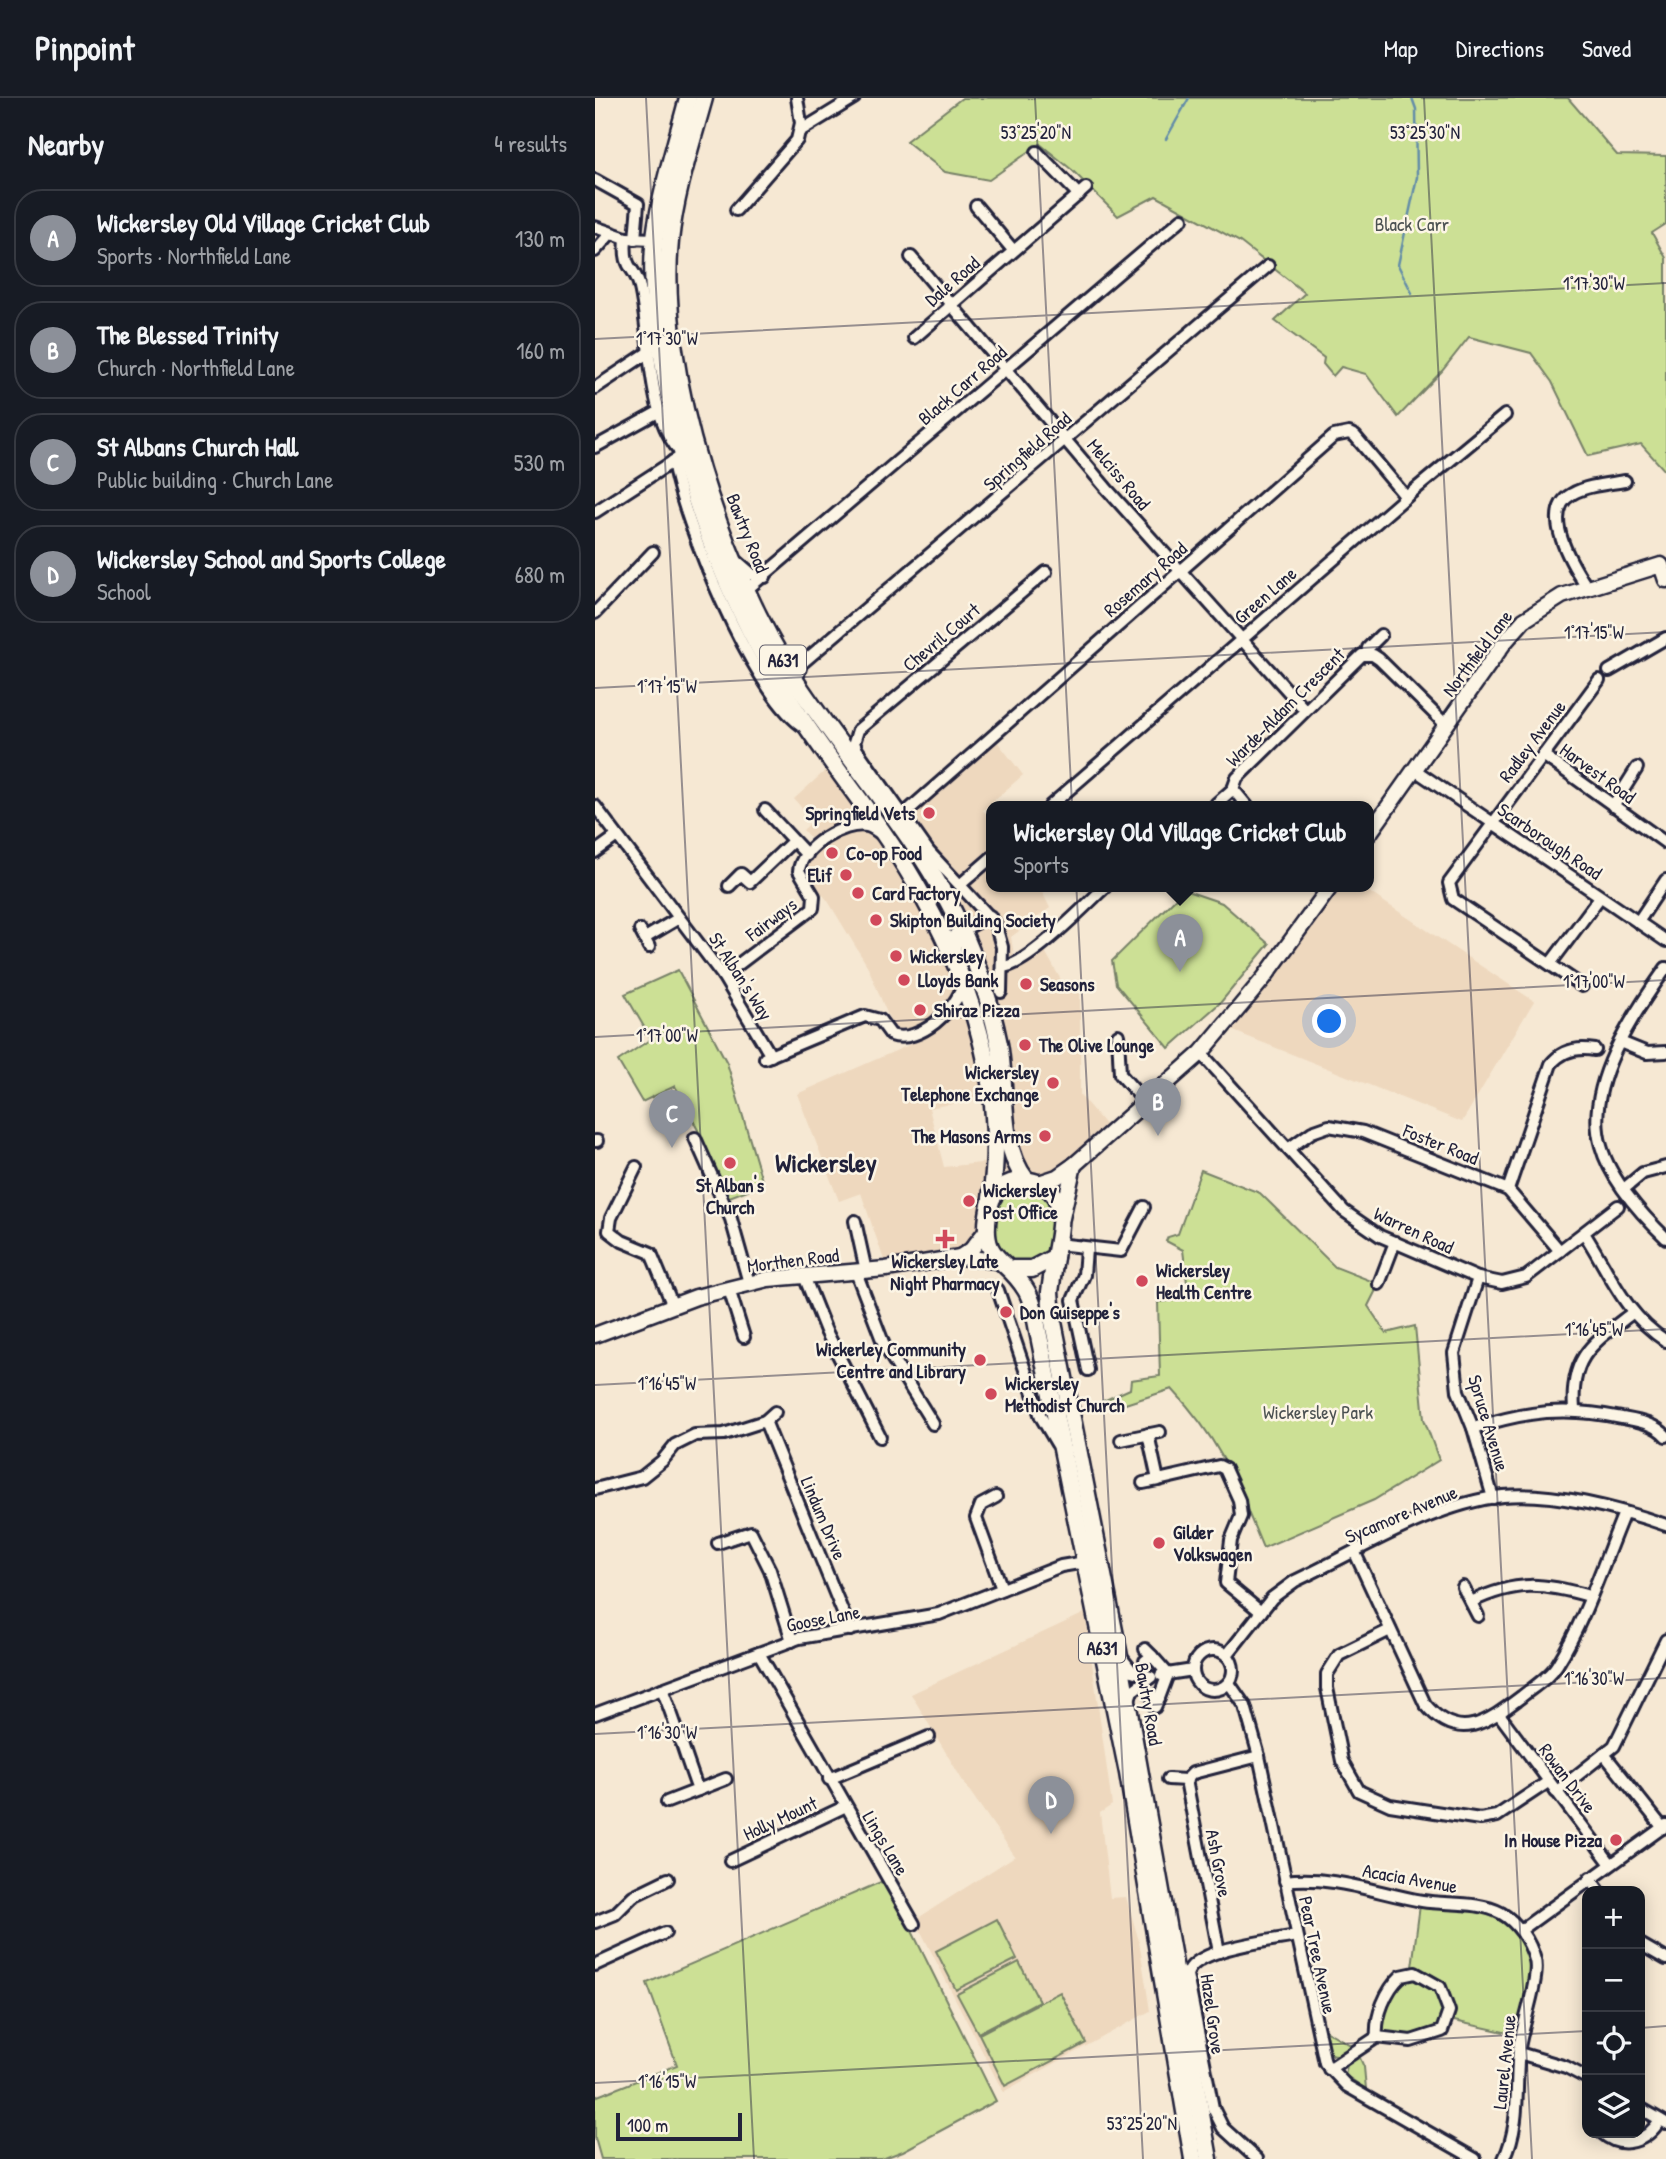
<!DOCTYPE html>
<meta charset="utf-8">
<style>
body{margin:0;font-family:"Patrick Hand",sans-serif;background:#242831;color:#f1f3f6}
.controls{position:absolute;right:21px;bottom:21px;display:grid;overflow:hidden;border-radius:14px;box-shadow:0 4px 18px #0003}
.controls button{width:63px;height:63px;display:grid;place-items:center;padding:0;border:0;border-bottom:2px solid #363941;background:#171b24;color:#f1f3f6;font:35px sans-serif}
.scale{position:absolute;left:21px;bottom:18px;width:126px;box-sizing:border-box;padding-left:7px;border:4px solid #22223b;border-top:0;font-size:19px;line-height:24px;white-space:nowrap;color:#22223b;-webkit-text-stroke:5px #fcf5e5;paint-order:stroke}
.you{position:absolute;left:735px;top:924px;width:24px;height:24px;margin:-18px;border:5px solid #fff;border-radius:50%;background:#1a73e8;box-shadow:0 0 0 10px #1a73e833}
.badge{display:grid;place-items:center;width:46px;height:46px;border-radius:50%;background:#8c9099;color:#fff;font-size:23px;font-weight:700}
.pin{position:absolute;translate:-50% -58px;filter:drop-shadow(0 2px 4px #0008)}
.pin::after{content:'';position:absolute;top:37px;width:24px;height:21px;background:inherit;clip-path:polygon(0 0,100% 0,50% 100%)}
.popup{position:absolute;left:391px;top:703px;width:388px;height:91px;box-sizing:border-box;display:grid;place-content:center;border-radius:14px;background:#171b24;filter:drop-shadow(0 2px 5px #0005);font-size:23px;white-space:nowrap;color:#9ea1a6}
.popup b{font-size:26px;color:#f1f3f6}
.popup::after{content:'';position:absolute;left:50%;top:100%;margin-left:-14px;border:14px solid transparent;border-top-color:#171b24}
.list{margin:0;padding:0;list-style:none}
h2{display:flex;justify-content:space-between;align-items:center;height:91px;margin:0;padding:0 28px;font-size:30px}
h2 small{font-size:23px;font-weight:400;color:#9ea1a6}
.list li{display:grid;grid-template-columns:46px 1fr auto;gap:21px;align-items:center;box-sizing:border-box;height:98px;margin:0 14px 14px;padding:0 14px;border:2px solid #363941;border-radius:28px}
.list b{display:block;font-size:26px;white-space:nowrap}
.list p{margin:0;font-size:23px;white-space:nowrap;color:#9ea1a6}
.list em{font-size:23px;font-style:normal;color:#9ea1a6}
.icon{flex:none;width:38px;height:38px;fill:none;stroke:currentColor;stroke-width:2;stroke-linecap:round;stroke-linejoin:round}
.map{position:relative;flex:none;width:1071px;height:2061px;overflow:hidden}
header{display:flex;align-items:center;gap:42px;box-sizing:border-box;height:98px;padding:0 35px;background:#171b24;border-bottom:2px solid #363941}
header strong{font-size:33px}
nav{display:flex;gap:38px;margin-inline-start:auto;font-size:24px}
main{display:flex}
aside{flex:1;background:#171b24}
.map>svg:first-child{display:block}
.built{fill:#eed8be;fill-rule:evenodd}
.green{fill:#cce095;stroke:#778168;stroke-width:2}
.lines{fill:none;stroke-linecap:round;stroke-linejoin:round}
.stream{stroke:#648da8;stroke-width:2.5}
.street-casing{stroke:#22223b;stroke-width:16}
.secondary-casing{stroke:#22223b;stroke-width:19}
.primary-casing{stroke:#22223b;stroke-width:21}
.street{stroke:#fcf5e5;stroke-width:10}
.secondary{stroke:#fcf5e5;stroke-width:14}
.primary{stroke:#fcf5e5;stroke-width:16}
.ticks{fill:none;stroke:#22223b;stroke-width:2;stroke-opacity:0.45}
.poi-dot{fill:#d1495b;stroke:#fcf5e5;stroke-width:2.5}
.labels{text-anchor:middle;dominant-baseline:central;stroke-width:5;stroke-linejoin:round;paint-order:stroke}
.shield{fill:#fcf5e5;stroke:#63616e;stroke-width:2}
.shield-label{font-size:18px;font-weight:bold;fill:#22223b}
.park-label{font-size:19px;fill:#4c5252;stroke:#fcf5e5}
.street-label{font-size:19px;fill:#22223b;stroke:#fcf5e5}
.poi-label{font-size:19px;font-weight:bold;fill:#22223b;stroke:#fcf5e5;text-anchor:start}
.district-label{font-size:26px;font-weight:bold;fill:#22223b;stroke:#fcf5e5}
.ticks-label{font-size:18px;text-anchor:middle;fill:#22223b;stroke:#fcf5e5;stroke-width:5;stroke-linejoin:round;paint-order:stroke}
</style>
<header>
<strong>Pinpoint</strong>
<nav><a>Map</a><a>Directions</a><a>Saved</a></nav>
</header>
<main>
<aside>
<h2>Nearby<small>4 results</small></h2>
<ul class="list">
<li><span class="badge">A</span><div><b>Wickersley Old Village Cricket Club</b><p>Sports · Northfield Lane</p></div><em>130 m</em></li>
<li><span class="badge">B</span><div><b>The Blessed Trinity</b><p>Church · Northfield Lane</p></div><em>160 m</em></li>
<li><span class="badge">C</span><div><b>St Albans Church Hall</b><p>Public building · Church Lane</p></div><em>530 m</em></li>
<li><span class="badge">D</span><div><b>Wickersley School and Sports College</b><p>School</p></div><em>680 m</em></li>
</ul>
</aside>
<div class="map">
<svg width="1071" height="2061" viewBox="0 0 1071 2061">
<rect width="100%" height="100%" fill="#f6e8d3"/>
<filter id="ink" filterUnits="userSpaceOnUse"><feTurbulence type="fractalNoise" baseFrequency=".0143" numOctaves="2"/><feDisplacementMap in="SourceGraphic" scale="14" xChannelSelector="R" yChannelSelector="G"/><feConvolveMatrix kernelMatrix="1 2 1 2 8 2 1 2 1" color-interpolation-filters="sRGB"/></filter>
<g filter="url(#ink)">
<g class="built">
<path d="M398,638l30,39 -40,35 8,10v66h48l11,22 -39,29 4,25 26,-18 25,45 14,3v103l28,33 -27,25 -101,74 -14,23 -81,13 -24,-70 -22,8 -42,-107 128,-56 -3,-8 -22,2 -7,-4 -25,-61 -40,-66 -21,-25 -2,-7 4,-9 12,-10 -18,-20 10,-9 -19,-22 64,-58 45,74zM391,1000l4,64 -46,5 -15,-59z"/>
<path d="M743,788h22l174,115 -72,121 -231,-92z"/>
<path d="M490,1515l27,192 -12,8 10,85 16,-1 13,44 11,70 -147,81 -88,-172 100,-64 -51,-73 -53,-89z"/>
</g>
<g class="green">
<path d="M367,0h606l49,57 49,1v68l-14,9 14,25v214l-25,-28 -53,12 -36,-74 -21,-29 -62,-16 -27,34 -44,46 -32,-43 -25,-7 -8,9 -10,-12 1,-6 -49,-37 30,-28 -65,-51 -84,-46 -38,20 -46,-46 -32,-26 -51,36 -44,-8 -39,-31z"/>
<path d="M235,640l85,118 42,71 -6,10 -126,-195z"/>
<path d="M589,792l38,13 47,41 -48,58 -52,46 -53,-64 -4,-23z"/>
<path d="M83,872l49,93 36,121 -36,14 -27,-64 -25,-48 -33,16 -24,-41 33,-22 -26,-45z"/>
<path d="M606,1072l59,23 75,74 44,17 -11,22 18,27 29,-7 9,93 15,41 -65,40 -111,48c-27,-65 -41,-106 -91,-159l-59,19 -14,-5 31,-14 1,-9 29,-4 -2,-74 31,-3 -6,-49 -17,-9 2,-4 10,-3z"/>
<path d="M435,1088c5,4 14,8 18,12 13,13 7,52 -8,61 -13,8 -25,3 -37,-1 -16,-35 -17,-63 27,-72z"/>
<path d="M288,1783l25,42 88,178 -93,50 -21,8h-281l-6,-21v-41l82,-32 -30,-82z"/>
<path d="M825,1807l64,7 27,15 16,23 6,24 -15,58 -5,2 -59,-13c0,-30 -13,-46 -42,-54z"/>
<path d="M402,1821l20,40 -61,31 -20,-39z"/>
<path d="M424,1864l20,39 -61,32 -21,-39z"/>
<path d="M825,1880l12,7 13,20 -5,23 -28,8 -29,-3 1,-24 18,-30z"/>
<path d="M465,1894l26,51 -81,43 -26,-52z"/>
<path d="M728,1931l29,17c-9,8 -15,13 -25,5z"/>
<path d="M764,1958l5,11 2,22 -21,-14 2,-10z"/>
</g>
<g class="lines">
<g class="stream">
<path d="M817,0l4,11 1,68 -19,88 14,28"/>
<path d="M571,41l23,-41"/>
</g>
<g class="street-casing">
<g id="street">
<path d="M205,33l54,-33"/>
<path d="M442,54l42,43"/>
<path d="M0,82l43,24 -3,35"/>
<path d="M381,108l37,44"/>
<path d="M141,112l61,-70 4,-17 -4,-25"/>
<path d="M0,129l31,11"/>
<path d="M0,153l15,-17"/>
<path d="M316,159l195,231 199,222"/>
<path d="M319,240l172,-150"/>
<path d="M0,290l54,-36"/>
<path d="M0,349l65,-36"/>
<path d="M78,363c10,61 79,229 128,264"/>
<path d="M0,414l88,-57c-38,-39 -31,-116 -43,-167 -5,-24 -17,-15 -14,-50l29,1"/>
<path d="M143,464l15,13 12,2"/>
<path d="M991,488c-13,-20 -47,-74 -14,-92 15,-9 36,-10 53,-13"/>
<path d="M148,495l439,-374"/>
<path d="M0,515l58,-61"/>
<path d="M772,556l1,-6 13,-13"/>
<path d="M1014,573l57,-33"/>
<path d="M201,584l5,-18 467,-398"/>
<path d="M948,657l123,88"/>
<path d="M820,672l251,171"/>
<path d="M621,706l17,-15"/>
<path d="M0,708l128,170 48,80"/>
<path d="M455,708l356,-309 99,-82"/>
<path d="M652,708l-14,-17 4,-11 125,-123h11l6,4 67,66"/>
<path d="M1018,708l24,-38"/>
<path d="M170,712l42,45"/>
<path d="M308,717l431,-379 15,-3 6,3 51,61"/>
<path d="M0,754l22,-16"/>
<path d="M366,786l30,-26"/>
<path d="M134,788l12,-12 9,8 43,-41"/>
<path d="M1043,824l28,-42"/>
<path d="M45,832l9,17"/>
<path d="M50,840l34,-20"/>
<path d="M361,856l-1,-20 35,-18"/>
<path d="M955,866l50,-67"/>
<path d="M407,869c24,0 85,-63 104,-81"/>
<path d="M1071,870c-32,45 -83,119 -65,178 9,33 41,69 65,92"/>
<path d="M128,878l90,-68 1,-12 -15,-25c1,-23 45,-50 68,-45 5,1 10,5 14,8"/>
<path d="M987,888l-129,-87 -4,-16 150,-203"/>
<path d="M406,894l1,-45 -7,-24 -66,-71 -72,-102 -3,-7 4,-13 188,-158"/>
<path d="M523,937l2,39 25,28"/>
<path d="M1025,944l27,11 19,-1"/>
<path d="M606,955l143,158 36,25 98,42 24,5 24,-6 92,-71"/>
<path d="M170,960l100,-42 15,4 11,15c28,10 66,-26 72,-51"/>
<path d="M100,1040l36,81 18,64"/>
<path d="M0,1043h2"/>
<path d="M693,1051l24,-17 17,-6 34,6 145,58 52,61"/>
<path d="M41,1069l-25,51 -2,13 13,10 29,12 22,53"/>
<path d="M1030,1090l18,-15 23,-6"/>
<path d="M913,1092l43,-126c11,-14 27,-17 44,-14"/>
<path d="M260,1123l11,50"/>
<path d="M989,1135c26,40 40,81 82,108"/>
<path d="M462,1146l64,7 23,-44"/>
<path d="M491,1151l-2,26 -11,25 15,70"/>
<path d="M261,1174l28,73 49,79"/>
<path d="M209,1178l22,55 54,106"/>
<path d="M883,1180l-24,75 4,38 15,37 20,70"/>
<path d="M784,1186l16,-42"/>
<path d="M134,1191l15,48"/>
<path d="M403,1192l43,127 16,27"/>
<path d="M979,1312c-4,-54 18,-66 58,-97"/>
<path d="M170,1323l85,209"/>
<path d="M878,1330c54,-17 92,-22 149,-10 16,3 32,5 44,18"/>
<path d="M553,1336l10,46 61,-14 6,3 14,31 2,16 -10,24 -5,43 35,29"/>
<path d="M526,1342l39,-8"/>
<path d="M548,1385l15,-3"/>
<path d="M0,1391l47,-12 20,-16 13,-16 20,-10 29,-1 41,-13 10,-9"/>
<path d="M401,1399l-15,8 -5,13 26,71"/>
<path d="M123,1445l33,-11 19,38 22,71"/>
<path d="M760,1455l70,151c33,40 63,18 96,-7 12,-10 28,-19 36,-32 29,-46 46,-102 67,-152"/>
<path d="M868,1489l15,29"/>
<path d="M876,1504c45,-22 72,-19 118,-6"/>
<path d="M795,1532l-51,25 -12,19v14l15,73 17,30 31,14 90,14 17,-3 51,-34"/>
<circle cx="618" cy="1572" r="20"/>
<path d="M164,1555l155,271"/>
<path d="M632,1557l45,-57 23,-17c64,-30 137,-77 208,-85 49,-5 117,13 163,29"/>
<path d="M557,1558l16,18 -9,24"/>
<path d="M526,1559l11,14 19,6 -19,14 -4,12"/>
<path d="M550,1563l7,-5 -7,-7"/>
<path d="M566,1577l32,-5"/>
<path d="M634,1585l16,23 14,50 66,307 22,23 128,73"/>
<path d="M67,1591c14,34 23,67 36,101l-31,12"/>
<path d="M556,1598l8,2 -4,9"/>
<path d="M0,1616l204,-76 140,-24 122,-48 30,-5"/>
<path d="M904,1616l111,149"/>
<path d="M1009,1656l59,74"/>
<path d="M234,1681l100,-42"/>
<path d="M573,1681l18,1 7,-7 66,-17"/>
<path d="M591,1682l33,172"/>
<path d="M103,1692l28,-11"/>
<path d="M961,1694l58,-46 52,-106"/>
<path d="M135,1763l114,-54"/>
<path d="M995,1780l9,13"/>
<path d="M690,1783c48,-6 91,12 137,20 25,4 57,0 79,12 17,10 29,28 34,47 5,17 -13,66 -16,88 -4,38 2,76 -15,111"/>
<path d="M0,1824l20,-8 18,-18 35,-17"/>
<path d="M926,1832l145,-105"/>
<path d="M1045,1846l26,15"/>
<path d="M0,1867l70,-32"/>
<path d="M924,1955l47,14 21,11"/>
<path d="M734,1971l48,-32 34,4 31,-10 7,-20 -9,-24 -25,-14 -14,3c-15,14 -26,40 -24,61"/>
<path d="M1045,2010l26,15"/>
<path d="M1007,2035c21,18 45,8 58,-13"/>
<path d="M662,2061l-34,-31 -10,-20 -26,-133c6,-27 84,-34 109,-39"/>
</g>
</g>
<g class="secondary-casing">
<g id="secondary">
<path d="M774,736l135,-191 20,-23 38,-24 99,-31 5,15"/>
<path d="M444,1085l18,-6 17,-12 127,-112 63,-75 67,-92"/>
<path d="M467,1120l12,-53"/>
<path d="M365,1159l11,-7 15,-19"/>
<path d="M0,1237l101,-38 72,-18 118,-10 74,-12 37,4"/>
</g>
</g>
<g class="primary-casing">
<g id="primary">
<path d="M93,0c-12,46 -27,92 -33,139 -5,39 1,80 7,118 19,124 63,244 130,349 38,60 86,115 122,177 55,94 94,207 77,317"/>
<path d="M109,0c-13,47 -29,95 -34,143 -13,133 54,331 126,441 54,82 128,161 167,250 16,36 28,73 36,112 8,44 -1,100 27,136"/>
<path d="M460,1159l-5,35 2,25 66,334 91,508"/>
<path d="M417,1171h20l23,-12c4,-24 15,-59 -13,-72 -13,-7 -28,-6 -41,3 -10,7 -11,15 -13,27 -7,47 18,41 38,75 8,13 10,31 13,46l89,437 65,386"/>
</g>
</g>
<use href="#street" class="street"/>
<use href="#secondary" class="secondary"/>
<use href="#primary" class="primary"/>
</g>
</g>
<path class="ticks" d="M51,0l108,2061M440,0l108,2061M829,0l108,2061M0,241l1071,-56M0,590l1071,-56M0,939l1071,-57M0,1287l1071,-56M0,1636l1071,-56M1045,1930l26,-2M0,1985l992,-52"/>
<g class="poi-dot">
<circle cx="334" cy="715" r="7"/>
<circle cx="237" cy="755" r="7"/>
<circle cx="251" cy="777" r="7"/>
<circle cx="263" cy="795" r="7"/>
<circle cx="281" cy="822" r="7"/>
<circle cx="301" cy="858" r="7"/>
<circle cx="309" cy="882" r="7"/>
<circle cx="431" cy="886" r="7"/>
<circle cx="325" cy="912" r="7"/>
<circle cx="430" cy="947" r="7"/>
<circle cx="458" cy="985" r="7"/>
<circle cx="450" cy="1038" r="7"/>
<circle cx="135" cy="1065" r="7"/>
<circle cx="374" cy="1103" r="7"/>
<path d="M346.5 1130.5h7v7h7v7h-7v7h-7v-7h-7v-7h7z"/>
<circle cx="547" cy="1183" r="7"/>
<circle cx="411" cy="1214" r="7"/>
<circle cx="385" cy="1262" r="7"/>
<circle cx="396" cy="1296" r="7"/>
<circle cx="564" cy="1445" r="7"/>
<circle cx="1021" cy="1742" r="7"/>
</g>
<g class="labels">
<g class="shield">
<rect x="165" y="547.5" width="46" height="29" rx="5"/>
<rect x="484" y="1535.5" width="46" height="29" rx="5"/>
</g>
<g class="shield-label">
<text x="188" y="562">A631</text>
<text x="507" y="1550">A631</text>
</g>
<g class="park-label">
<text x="817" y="126">Black Carr</text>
<text x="723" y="1314">Wickersley Park</text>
</g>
<g class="street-label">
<text transform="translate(357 183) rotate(-41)">Dale Road</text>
<text transform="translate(367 287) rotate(-41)">Black Carr Road</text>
<text transform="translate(432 353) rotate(-41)">Springfield Road</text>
<text transform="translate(524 376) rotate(50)">Melciss Road</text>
<text transform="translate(153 435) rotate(68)">Bawtry Road</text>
<text transform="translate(550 481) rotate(-41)">Rosemary Road</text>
<text transform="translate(670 497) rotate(-41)">Green Lane</text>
<text transform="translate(346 539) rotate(-40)">Chevril Court</text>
<text transform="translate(882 555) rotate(-53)">Northfield Lane</text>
<text transform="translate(690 609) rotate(-45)">Warde-Aldam Crescent</text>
<text transform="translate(937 643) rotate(-53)">Radley Avenue</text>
<text transform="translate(1003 675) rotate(36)">Harvest Road</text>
<text transform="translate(955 743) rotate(34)">Scarborough Road</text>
<text transform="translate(176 821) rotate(-37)">Fairways</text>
<text transform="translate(146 878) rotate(57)">St Alban's Way</text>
<text transform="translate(846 1046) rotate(22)">Foster Road</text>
<text transform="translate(819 1132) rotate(25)">Warren Road</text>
<text transform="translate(198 1162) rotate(-7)">Morthen Road</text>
<text transform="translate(894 1325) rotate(73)">Spruce Avenue</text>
<text transform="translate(806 1416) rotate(-23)">Sycamore Avenue</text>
<text transform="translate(229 1420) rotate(67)">Lindum Drive</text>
<text transform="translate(228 1520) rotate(-11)">Goose Lane</text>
<text transform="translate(554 1606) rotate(80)">Bawtry Road</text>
<text transform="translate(973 1680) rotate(53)">Rowan Drive</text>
<text transform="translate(185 1720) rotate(-25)">Holly Mount</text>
<text transform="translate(291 1745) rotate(59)">Lings Lane</text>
<text transform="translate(624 1765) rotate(79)">Ash Grove</text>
<text transform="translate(815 1780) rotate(10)">Acacia Avenue</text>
<text transform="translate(723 1857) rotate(78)">Pear Tree Avenue</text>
<text transform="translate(618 1916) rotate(82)">Hazel Grove</text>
<text transform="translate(909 1964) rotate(-84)">Laurel Avenue</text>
</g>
<g class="poi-label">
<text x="320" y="715" text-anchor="end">Springfield Vets</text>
<text x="251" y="755">Co-op Food</text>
<text x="237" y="777" text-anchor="end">Elif</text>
<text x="277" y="795">Card Factory</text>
<text x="295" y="822">Skipton Building Society</text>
<text x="315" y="858">Wickersley</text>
<text x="323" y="882">Lloyds Bank</text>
<text x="445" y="886">Seasons</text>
<text x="339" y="912">Shiraz Pizza</text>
<text x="444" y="947">The Olive Lounge</text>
<text x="444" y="974" text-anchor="end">Wickersley<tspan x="444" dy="22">Telephone Exchange</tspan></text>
<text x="436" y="1038" text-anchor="end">The Masons Arms</text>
<text x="135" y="1087" text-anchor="middle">St Alban's<tspan x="135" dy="22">Church</tspan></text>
<text x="388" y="1092">Wickersley<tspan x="388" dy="22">Post Office</tspan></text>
<text x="350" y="1163" text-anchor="middle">Wickersley Late<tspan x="350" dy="22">Night Pharmacy</tspan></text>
<text x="561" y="1172">Wickersley<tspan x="561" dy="22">Health Centre</tspan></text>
<text x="425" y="1214">Don Guiseppe's</text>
<text x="371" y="1251" text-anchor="end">Wickerley Community<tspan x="371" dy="22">Centre and Library</tspan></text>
<text x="410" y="1285">Wickersley<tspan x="410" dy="22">Methodist Church</tspan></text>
<text x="578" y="1434">Gilder<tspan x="578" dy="22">Volkswagen</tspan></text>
<text x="1007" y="1742" text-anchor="end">In House Pizza</text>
</g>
<g class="district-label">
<text x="231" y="1064">Wickersley</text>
</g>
</g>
<g class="ticks-label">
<text x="441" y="41">53°25'20"N</text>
<text x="830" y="41">53°25'30"N</text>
<text x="999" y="192">1°17'30"W</text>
<text x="72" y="247">1°17'30"W</text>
<text x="999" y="541">1°17'15"W</text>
<text x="72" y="595">1°17'15"W</text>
<text x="999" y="890">1°17'00"W</text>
<text x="72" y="944">1°17'00"W</text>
<text x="999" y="1238">1°16'45"W</text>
<text x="72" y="1292">1°16'45"W</text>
<text x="999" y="1587">1°16'30"W</text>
<text x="72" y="1641">1°16'30"W</text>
<text x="72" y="1990">1°16'15"W</text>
<text x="547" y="2032">53°25'20"N</text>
</g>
</svg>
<div class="controls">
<button>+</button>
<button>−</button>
<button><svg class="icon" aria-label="locate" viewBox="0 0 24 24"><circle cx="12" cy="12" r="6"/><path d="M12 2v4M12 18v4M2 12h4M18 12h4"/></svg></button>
<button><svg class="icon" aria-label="layers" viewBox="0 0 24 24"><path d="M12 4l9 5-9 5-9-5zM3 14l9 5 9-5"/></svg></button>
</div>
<div class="scale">100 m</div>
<div class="you"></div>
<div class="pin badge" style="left:585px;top:874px">A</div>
<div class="popup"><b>Wickersley Old Village Cricket Club</b>Sports</div>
<div class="pin badge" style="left:563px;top:1038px">B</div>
<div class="pin badge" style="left:77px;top:1050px">C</div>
<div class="pin badge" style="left:456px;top:1736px">D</div>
</div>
</main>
